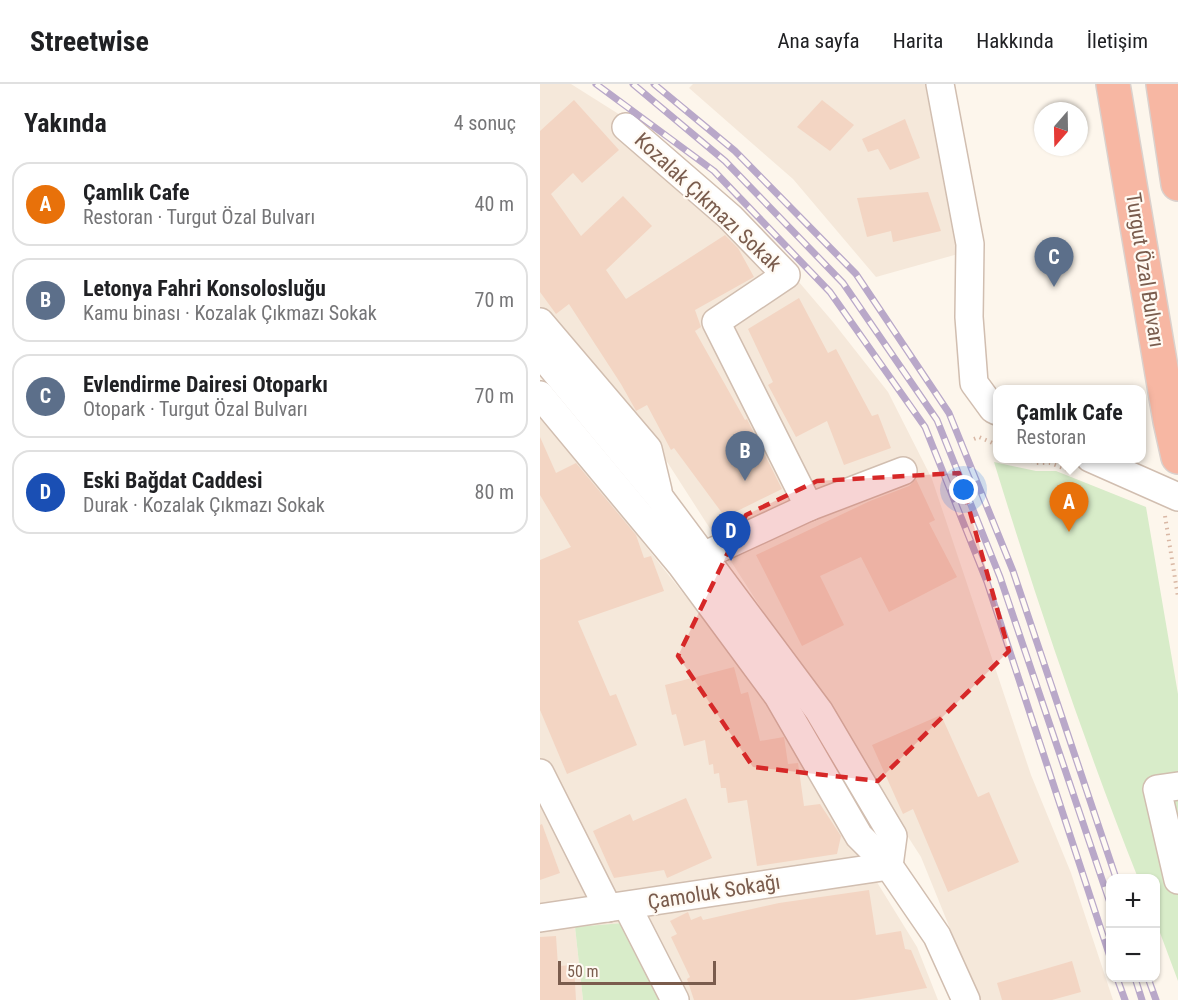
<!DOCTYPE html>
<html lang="tr">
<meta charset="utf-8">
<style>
body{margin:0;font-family:"Roboto Condensed",sans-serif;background:#f2f2f2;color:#202124}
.controls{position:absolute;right:18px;bottom:18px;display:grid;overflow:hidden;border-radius:12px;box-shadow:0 2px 4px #0004}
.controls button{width:54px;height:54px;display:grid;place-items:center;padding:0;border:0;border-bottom:2px solid #e0e0e0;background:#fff;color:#202124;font:30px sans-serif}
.compass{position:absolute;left:494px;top:18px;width:54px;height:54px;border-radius:50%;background:#fff;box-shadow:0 2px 4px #0004;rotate:200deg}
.scale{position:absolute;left:18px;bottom:15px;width:158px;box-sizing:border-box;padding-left:6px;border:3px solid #7a5c4d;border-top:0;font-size:16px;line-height:21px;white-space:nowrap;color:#7a5c4d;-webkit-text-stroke:4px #fffaf3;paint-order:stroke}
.you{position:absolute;left:424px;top:406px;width:21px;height:21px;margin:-15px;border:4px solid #fff;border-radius:50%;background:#1a73e8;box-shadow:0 0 0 9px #1a73e833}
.badge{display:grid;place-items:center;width:39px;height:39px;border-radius:50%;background:#e76f51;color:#fff;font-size:20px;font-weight:700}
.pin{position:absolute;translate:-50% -50px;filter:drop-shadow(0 2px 3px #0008)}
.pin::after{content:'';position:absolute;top:32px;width:21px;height:18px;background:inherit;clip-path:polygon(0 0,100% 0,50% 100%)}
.popup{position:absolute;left:453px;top:301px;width:153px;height:78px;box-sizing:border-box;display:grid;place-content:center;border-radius:12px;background:#fff;filter:drop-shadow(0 2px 4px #0005);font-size:20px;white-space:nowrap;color:#757577}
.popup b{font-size:22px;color:#202124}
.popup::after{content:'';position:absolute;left:50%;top:100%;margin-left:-12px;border:12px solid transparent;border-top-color:#fff}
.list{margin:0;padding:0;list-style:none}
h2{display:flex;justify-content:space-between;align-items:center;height:78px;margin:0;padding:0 24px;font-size:26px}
h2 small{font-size:20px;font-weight:400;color:#757577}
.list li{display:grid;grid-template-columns:39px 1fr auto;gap:18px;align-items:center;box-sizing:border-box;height:84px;margin:0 12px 12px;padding:0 12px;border:2px solid #e0e0e0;border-radius:18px}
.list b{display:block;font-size:22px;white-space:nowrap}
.list p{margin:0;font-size:20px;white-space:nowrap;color:#757577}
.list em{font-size:20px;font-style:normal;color:#757577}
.map{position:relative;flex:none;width:638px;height:916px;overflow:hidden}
header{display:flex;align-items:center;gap:36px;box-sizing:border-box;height:84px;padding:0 30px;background:#fff;border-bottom:2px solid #e0e0e0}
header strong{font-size:28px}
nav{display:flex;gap:33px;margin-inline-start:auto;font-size:21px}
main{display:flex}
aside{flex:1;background:#fff}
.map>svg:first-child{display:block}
.residential{fill:#f5e8da}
.green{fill:#d8ecc9}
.building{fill:#f3d5c3}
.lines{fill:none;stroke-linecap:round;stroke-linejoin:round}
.minor-casing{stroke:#d1beb0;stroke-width:30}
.highway-casing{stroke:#dad1cd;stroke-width:36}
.path{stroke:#d9b8a5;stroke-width:4;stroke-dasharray:1.5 4.5;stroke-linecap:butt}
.minor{stroke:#fff;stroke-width:27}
.highway{stroke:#f7b7a3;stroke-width:33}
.rail-casing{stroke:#b9a8c9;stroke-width:7}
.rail{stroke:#fffaf3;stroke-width:4.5;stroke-dasharray:14;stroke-linecap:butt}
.marked{fill:#d62828;fill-opacity:0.2;stroke:#d62828;stroke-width:4.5;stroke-dasharray:12 8;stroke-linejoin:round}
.labels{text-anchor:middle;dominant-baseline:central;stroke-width:4.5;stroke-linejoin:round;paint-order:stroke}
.street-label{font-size:21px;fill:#7a5c4d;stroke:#fffaf3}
</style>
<header>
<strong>Streetwise</strong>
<nav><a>Ana sayfa</a><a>Harita</a><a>Hakkında</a><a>İletişim</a></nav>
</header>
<main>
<aside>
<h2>Yakında<small>4 sonuç</small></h2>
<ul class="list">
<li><span class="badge" style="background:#e8710a">A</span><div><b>Çamlık Cafe</b><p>Restoran · Turgut Özal Bulvarı</p></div><em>40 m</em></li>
<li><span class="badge" style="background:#5c6f8a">B</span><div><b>Letonya Fahri Konsolosluğu</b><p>Kamu binası · Kozalak Çıkmazı Sokak</p></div><em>70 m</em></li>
<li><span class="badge" style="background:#5c6f8a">C</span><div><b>Evlendirme Dairesi Otoparkı</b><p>Otopark · Turgut Özal Bulvarı</p></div><em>70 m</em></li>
<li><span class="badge" style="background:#1a4fb4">D</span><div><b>Eski Bağdat Caddesi</b><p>Durak · Kozalak Çıkmazı Sokak</p></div><em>80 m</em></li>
</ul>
</aside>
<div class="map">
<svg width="638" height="916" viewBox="0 0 638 916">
<rect width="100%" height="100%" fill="#fdf6ec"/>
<g class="residential">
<path d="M0,0h31l73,46 85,70 104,122 55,70 44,87 99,296 40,98 42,127h-134l-58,-143 -284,-442 -97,-106z"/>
<path d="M153,0h232l33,170 -82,23 -83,-98 -104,-91z"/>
<path d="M0,329l212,267 165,267 21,53h-279l-36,-77 -48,4 8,73h-43z"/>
</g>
<g class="green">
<path d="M454,378l42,9h20l90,36 32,187v287l-22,-59v-44h-18c-54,-136 -101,-276 -144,-416z"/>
<path d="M83,839l36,77h-76l-8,-73z"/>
</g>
<g class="building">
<path d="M34,16l45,50 -37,33 -9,-10 -22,21 30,42 42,-40 29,30 -46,44 20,29 99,-64 13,13 16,29 -59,33 6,17 -6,4 50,89 2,-1 35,70 -57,28 -51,-69 -3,2 -24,-45 -11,6 -1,-2 -14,-25 -52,-80 -13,10 -16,-22v-161z"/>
<path d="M282,16l32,25 -24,26 -33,-24z"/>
<path d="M365,35l15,39 -30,12 -12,-21 -10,3 -6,-13z"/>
<path d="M388,108l13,39 -48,11 -2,-11 -24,6 -10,-39z"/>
<path d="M259,214l29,55 8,-4 36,67 6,-2 13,34 -47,17 -17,-44 -31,16 -28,-52 5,-3 -25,-53z"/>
<path d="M0,353l16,36 20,-10 60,72 8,23 7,-2 13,35 -86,30 32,75 6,-2 21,51 -70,29 -27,-64v-150l31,-13 -31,-52z"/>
<path d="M376,395l19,41 -6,3 28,54 -68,35 -28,-55 -41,19 24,49 -42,21 -46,-91 114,-54 39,-15z"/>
<path d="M194,583l7,27 7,-2 12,49 24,-4 4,27 10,-1 6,43 16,-2 21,32 -4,18 -80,12 -10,-66 -19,3 -2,-15h-5l-2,-15 -5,1 -1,-10 -4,1 -4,-25 -21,6 -8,-32 -4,1 -7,-30z"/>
<path d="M401,631l37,82 11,-5 30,70 -71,30 -35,-83 -10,5 -31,-69z"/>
<path d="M146,714l26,60 -45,20 -3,-8 -50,8 -21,-47 37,-17 3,7z"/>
<path d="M2,740l18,49 -20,7v-55z"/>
<path d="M329,806l7,45 25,-4 4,18 6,1 16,38 -72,12h-161l-7,-21 3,-2 -19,-40 6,-3 -7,-13 18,-9 3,8 10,-4 2,4 76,-17z"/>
<path d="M16,852l2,30 16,-1 2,35h-36v-63z"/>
<path d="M532,877l9,31 -29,8h-50l-5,-17z"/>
</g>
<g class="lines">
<g class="minor-casing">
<g id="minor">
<path d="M400,0l30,160 -1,73 5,66 19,26 4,2"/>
<path d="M86,43l104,90 56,58 -70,47 93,185 94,-36"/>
<path d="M0,238l108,127 10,42"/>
<path d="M0,269l120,145 159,213 74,125 -4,30"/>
<path d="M0,311l142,171 96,130 81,140 30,30 48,70 29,64"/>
<path d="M550,374l88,39"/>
<path d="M148,479l121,-56"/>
<path d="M0,689l68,135"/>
<path d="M638,702l-21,3 21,91"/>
<path d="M87,822l48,94"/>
<path d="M0,834l349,-52"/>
</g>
</g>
<g class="highway-casing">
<g id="highway">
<path d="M573,0l57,337 8,36"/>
<path d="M623,0l15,100"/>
</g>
</g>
<g class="path">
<path d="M434,355l5,-2 18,8"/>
<path d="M486,374l10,5h14l21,8"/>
<path d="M625,432l13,81"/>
</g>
<use href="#minor" class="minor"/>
<use href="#highway" class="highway"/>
<g class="rail-casing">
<g id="rail">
<path d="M56,0l118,87 116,121 95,135 62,155 123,375"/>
<path d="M93,0l92,77 118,122 94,137 63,157 110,326"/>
<path d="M114,0l81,67 121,123 93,139 64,158 103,307"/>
<path d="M577,894l8,22"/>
<path d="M595,894l7,22"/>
<path d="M608,894l8,22"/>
</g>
</g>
<use href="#rail" class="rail"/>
</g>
<path class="marked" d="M419,389l50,178 -131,130 -125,-14 -75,-111 68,-141 71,-34z"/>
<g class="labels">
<g class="street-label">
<text transform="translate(168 118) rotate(43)">Kozalak Çıkmazı Sokak</text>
<text transform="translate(605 186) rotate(81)">Turgut Özal Bulvarı</text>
<text transform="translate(174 808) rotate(-9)">Çamoluk Sokağı</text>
</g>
</g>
</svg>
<div class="controls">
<button>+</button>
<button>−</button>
</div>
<svg class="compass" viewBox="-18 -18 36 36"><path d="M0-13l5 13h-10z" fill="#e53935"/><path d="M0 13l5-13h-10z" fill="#757577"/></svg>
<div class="scale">50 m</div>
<div class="you"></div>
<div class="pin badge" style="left:529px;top:448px;background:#e8710a">A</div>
<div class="popup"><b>Çamlık Cafe</b>Restoran</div>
<div class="pin badge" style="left:205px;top:397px;background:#5c6f8a">B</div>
<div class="pin badge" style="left:514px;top:203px;background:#5c6f8a">C</div>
<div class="pin badge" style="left:191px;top:477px;background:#1a4fb4">D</div>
</div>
</main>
